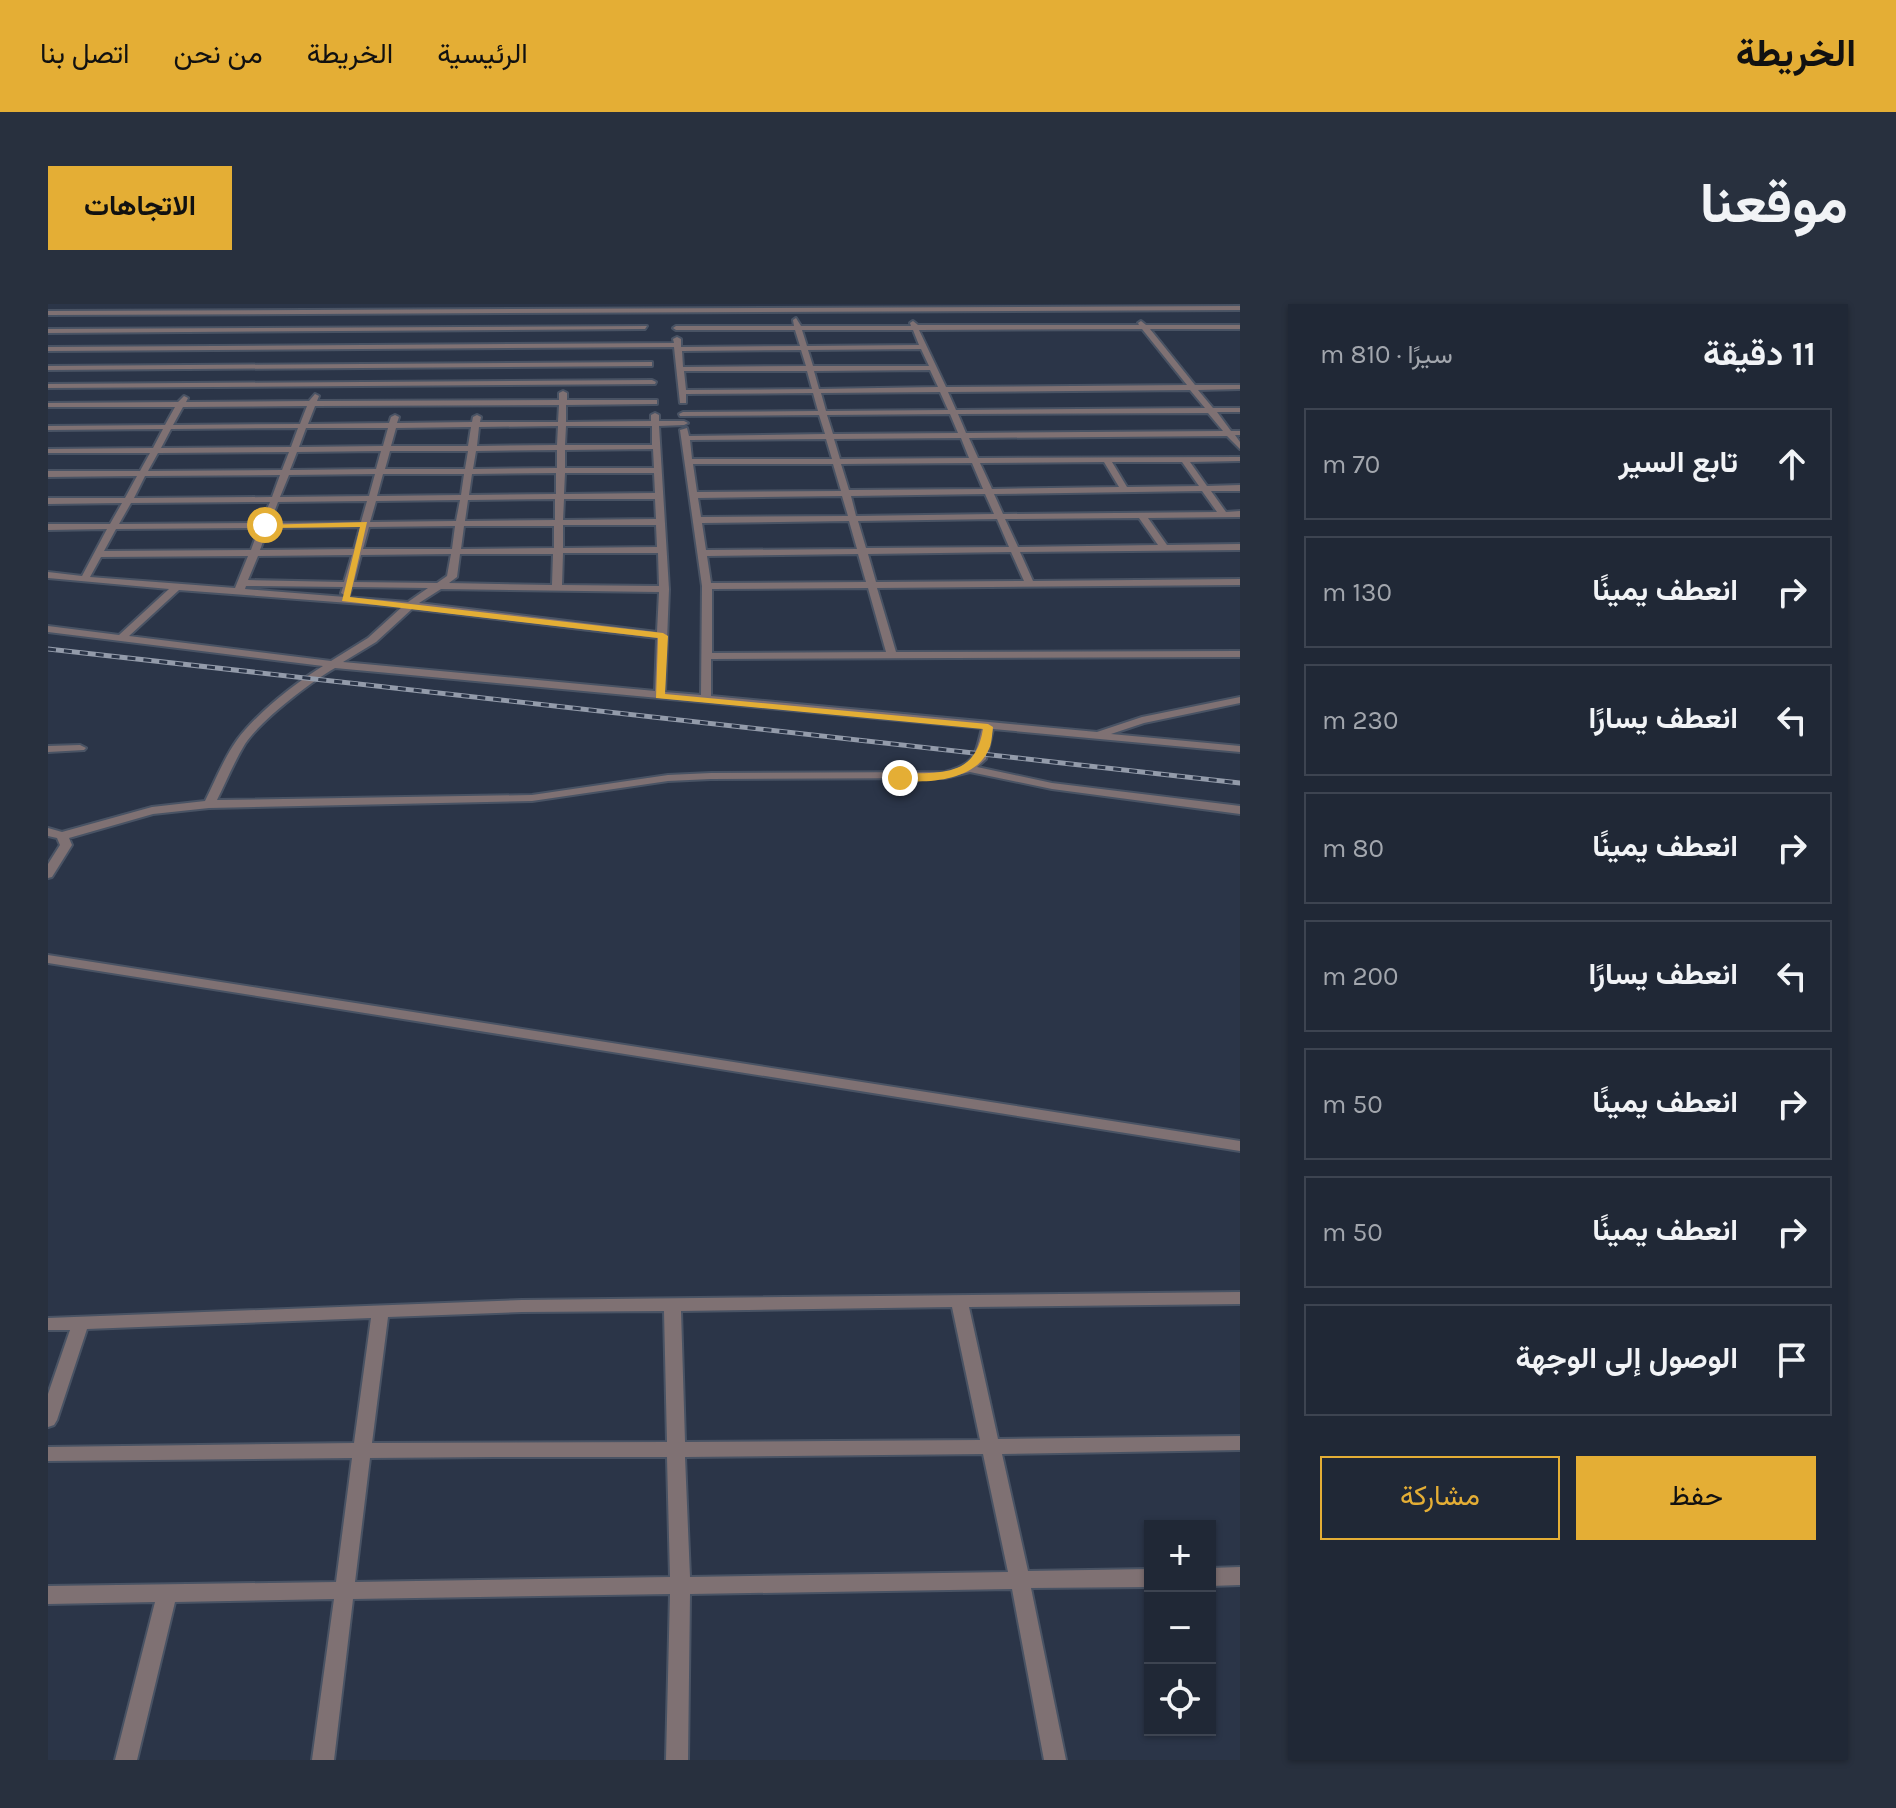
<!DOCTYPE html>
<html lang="ar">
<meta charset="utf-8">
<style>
body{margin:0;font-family:Karla,Vazirmatn,sans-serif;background:#28303e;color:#f1f3f6;direction:rtl}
.controls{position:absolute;right:24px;bottom:24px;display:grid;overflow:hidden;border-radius:0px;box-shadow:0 2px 6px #0004}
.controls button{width:72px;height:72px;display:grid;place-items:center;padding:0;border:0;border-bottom:2px solid #3d4451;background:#202836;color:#f1f3f6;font:40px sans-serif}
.stop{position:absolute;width:24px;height:24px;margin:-18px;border:6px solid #e4ae35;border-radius:50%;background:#fff}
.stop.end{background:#e4ae35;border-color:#fff;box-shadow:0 2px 8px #0008}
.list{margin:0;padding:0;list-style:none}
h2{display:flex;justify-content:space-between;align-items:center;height:104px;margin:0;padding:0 32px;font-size:34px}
h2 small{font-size:26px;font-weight:400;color:#a2a6ad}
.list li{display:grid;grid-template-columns:52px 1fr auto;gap:24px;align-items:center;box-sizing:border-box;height:112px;margin:0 16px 16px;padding:0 16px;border:2px solid #3d4451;border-radius:0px}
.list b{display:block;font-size:30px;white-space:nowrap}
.list em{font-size:26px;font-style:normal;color:#a2a6ad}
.actions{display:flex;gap:16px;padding:24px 32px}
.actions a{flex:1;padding:18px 0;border:2px solid #e4ae35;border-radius:0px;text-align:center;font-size:28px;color:#e4ae35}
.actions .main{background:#e4ae35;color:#111}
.icon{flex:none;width:44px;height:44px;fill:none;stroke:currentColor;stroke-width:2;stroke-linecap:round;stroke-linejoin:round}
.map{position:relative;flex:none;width:1192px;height:1456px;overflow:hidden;direction:ltr;border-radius:0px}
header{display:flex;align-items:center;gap:48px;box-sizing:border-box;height:112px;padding:0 40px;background:#e4ae35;color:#111}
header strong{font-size:38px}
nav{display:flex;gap:44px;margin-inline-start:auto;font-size:28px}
.intro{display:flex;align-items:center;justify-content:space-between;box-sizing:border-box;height:192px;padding:0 48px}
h1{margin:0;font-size:56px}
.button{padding:20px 36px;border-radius:0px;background:#e4ae35;color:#111;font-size:28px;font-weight:700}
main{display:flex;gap:48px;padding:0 48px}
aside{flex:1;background:#202836;border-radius:0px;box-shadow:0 2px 6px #0004}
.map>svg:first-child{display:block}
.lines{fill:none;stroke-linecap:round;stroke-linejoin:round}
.minor-casing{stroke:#495364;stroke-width:4}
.minor{fill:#7f7173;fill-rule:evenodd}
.rail-casing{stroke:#939baa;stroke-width:5}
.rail{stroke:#2b3548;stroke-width:3;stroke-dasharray:8;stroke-linecap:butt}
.route{fill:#e4ae35}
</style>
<header>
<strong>الخريطة</strong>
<nav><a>الرئيسية</a><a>الخريطة</a><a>من نحن</a><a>اتصل بنا</a></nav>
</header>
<div class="intro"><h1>موقعنا</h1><a class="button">الاتجاهات</a></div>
<main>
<aside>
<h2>11 دقيقة<small>سيرًا · 810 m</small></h2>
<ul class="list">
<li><svg class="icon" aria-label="ahead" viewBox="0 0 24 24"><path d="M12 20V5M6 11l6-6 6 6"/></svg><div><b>تابع السير</b></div><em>70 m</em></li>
<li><svg class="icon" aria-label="right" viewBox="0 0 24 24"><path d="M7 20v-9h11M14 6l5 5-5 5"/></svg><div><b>انعطف يمينًا</b></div><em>130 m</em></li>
<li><svg class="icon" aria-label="left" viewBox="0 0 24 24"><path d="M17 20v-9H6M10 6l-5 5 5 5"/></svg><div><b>انعطف يسارًا</b></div><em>230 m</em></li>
<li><svg class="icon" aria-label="right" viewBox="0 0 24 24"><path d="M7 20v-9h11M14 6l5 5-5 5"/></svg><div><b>انعطف يمينًا</b></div><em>80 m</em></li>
<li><svg class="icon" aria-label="left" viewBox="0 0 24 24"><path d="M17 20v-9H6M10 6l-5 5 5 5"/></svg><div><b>انعطف يسارًا</b></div><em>200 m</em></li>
<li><svg class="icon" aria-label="right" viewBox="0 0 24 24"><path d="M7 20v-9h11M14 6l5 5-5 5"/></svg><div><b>انعطف يمينًا</b></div><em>50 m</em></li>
<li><svg class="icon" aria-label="right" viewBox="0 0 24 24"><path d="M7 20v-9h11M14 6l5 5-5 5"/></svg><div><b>انعطف يمينًا</b></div><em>50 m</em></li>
<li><svg class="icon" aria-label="arrive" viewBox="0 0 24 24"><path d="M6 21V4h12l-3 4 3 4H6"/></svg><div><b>الوصول إلى الوجهة</b></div></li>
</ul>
<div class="actions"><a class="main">حفظ</a><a>مشاركة</a></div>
</aside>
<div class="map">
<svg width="1192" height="1456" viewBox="0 0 1192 1456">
<rect width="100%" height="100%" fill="#2b3548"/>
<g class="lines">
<g class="minor-casing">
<g id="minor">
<path d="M1192,2v4l-1192,5v-4z"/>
<path d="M748,14l5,8h110l-1,-3 3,-2 5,4h221l-1,-2 3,-2 5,4h94v4h-90l45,56h45v4l-42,1 15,18h27v4h-23l14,19h9v4h-5l5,7v7l-13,-13 -258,2 9,20 262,-1v4l-50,1 17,24 33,-1v6h-29l15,21 14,-1v6l-92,1 19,27 73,-1v6l-220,2 13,29 207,-2v6l-363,3 19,64 344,-1v6l-529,2v37l386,36 45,-15 98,-20v6l-96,20 -33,11 129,12v6l-247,-23 -7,30 -9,8 75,16 188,23v8l-188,-25 -82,-17 -25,6 -234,1 -43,2 -136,20 -323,7 -56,6 -84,24 3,7 -20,32 -4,1v-14l12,-19 -3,-7 -9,-2v-8l14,4 90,-25 53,-6c10,-20 19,-43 32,-61 19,-26 58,-57 86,-74l-275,-34v-6l71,9 50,-46 -121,-11v-6l34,4 25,-47 -59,1v-6h62l12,-21 -74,1v-6h77l12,-22 -89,1v-6h92l10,-18h-102v-4l105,-1 10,-19 -115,1v-4l117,-1 10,-18h-127v-4l130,-1 6,-6 4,2 -2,4 123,-1 6,-7 4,2 -2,5 242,-1v-7l4,-2 4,2v7h90v4h-3l-88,1v17l85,-1v-6l4,-2 4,2v6h25l4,2 -4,2 -25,1 10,163 -4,103 36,3 1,-109 -22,-156 7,-2 2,8 136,-2 -6,-19 -139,1 -1,-2 4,-2 135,-1 -5,-18 -127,1v9h-6l-6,-56 -626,4v-4l626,-4 -1,-4 4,-2 4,2v8l119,-1 -5,-16h-119l-3,-2 3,-2h118l-1,-6zM1094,25l45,56 -241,2 -27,-57zM754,26h111l6,15 -112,1zM873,45l8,17h-116l-5,-16zM753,46l5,16 -123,1 -1,-16zM882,66l8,17 -119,2 -5,-18zM636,67h123l5,18 -126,1zM1142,86l15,18 -249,2 -8,-18zM892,88l8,18 -122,1 -5,-18zM511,101l-1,17h-78l1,-5 -4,-2 -4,2 -1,5 -75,1 2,-6 -4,-2 -4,2 -2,6 -81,1 7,-18zM259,102l-7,18 -127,1 10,-18zM1160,109l15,18 -257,2 -8,-19zM902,110l8,19 -125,1 -6,-19zM510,122l-1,19 -80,1 2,-19zM518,122h86v19h-87zM423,123l-3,19h-77l5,-18zM250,124l-7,19 -130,1 10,-19zM258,124h82l-5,18 -84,1zM913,134l8,20 -129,1 -6,-20zM778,135l6,20h-140l-2,-19zM605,145l1,19h-89v-18zM509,146v18l-84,1 3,-18zM333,147l-5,18 -86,1 7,-18zM342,147h78l-3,18h-80zM241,148l-7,18 -134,1 10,-18zM1056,158l15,25 -127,2 -12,-26zM1064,158h70l17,24 -72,1zM924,159l11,26 -134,1 -8,-26zM645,160h140l8,27 -144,1zM508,169v21l-87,1 3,-21zM517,169h89l1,20 -91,1zM327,170l-6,22 -89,1 9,-22zM335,170h81l-3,21 -84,1zM232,171l-8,22 -138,1 11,-22zM1154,187l15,21 -214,2 -9,-20zM937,190l9,20 -138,2 -5,-20zM794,192l6,20 -147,1 -3,-19zM507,195v21l-90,1 3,-21zM516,195h91l1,20 -93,1zM412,196l-4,21 -86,1 6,-21zM319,197l-6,21 -91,1 8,-21zM222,198l-9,21 -142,1 12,-21zM1091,214l19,27 -140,2 -13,-28zM949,215l12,28 -143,1 -8,-27zM801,217l8,28 -151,1 -4,-27zM515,221h93l1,22 -94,1zM407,222l-3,23h-89l6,-22zM416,222h90v22l-93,1zM312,223l-6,22 -94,1 8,-22zM211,224l-8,22 -147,1 12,-22zM963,248l13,29 -148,1 -8,-28zM515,249h95l1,33 -97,-1zM403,250l-4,22 -10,7 -83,-1 7,-27zM412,250h93l-1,31 -103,-2 8,-6zM810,250l8,28 -155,1 -4,-27zM304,251l-8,27 -96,-2 10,-24zM200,252l-13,32 -145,-11 11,-20zM198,282l97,1 -2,6 5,3 3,-1 3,-8 76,1 -20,14 -163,-13zM820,284l18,64 -174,1v-64zM393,285l218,3 -2,40 -238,-29zM131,286l223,17 -34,31 -37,23 -202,-25zM364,305l245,29 -2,53 -312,-29 33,-20zM287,364l647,60c-7,28 -7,36 -37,44l-234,1 -43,2 -136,20 -315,5c9,-18 17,-38 28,-56 16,-24 64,-61 90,-76z"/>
<path d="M599,22l-2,3 -597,4v-4z"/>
<path d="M601,58h3v4l-604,4v-4z"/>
<path d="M604,76l4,2 -1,2 -607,4v-4z"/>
<path d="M32,441l6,3 -2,2 -36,2v-6z"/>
<path d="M0,651l1192,186v10l-1192,-188z"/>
<path d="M1192,988v12l-271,3 29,132 242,-3v14l-238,4 26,117 122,-2v18l-119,1 35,172h-22l-32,-171 -322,5 -2,166h-22l4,-166 -317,5 -19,161h-22l22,-161 -159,3 -38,158h-22l40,-158 -107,2v-18l288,-4 16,-124 -304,3v-14l306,-4 17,-125 -284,11 -30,91 -3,5 -6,2v-33l22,-64h-22v-12l474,-18zM904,1003l28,133 -295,2 -4,-131zM616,1007l3,131 -295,1 16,-126 134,-5zM935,1150l25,118 -318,5 -5,-120zM447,1153h172l3,120 -315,5 15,-124z"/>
<path d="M1192,1263v18l-30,1v-18z"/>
</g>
</g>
<use href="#minor" class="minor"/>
<g class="rail-casing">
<path id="rail" d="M0,345l1192,134"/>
</g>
<use href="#rail" class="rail"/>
</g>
<path class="route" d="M319,218l-17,75 313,36 5,3 -3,58 323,30 5,3c-1,7 -1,18 -5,24 -14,30 -62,33 -91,29l-2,-2 5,-4c41,-2 75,4 83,-45l-327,-31 2,-60 -316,-37 18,-74 -95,1 -4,-3z"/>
</svg>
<div class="controls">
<button>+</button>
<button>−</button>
<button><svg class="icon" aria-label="locate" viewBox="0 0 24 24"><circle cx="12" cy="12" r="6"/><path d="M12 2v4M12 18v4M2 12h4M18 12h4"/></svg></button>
</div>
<div class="stop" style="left:217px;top:221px"></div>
<div class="stop end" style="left:852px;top:474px"></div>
</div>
</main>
